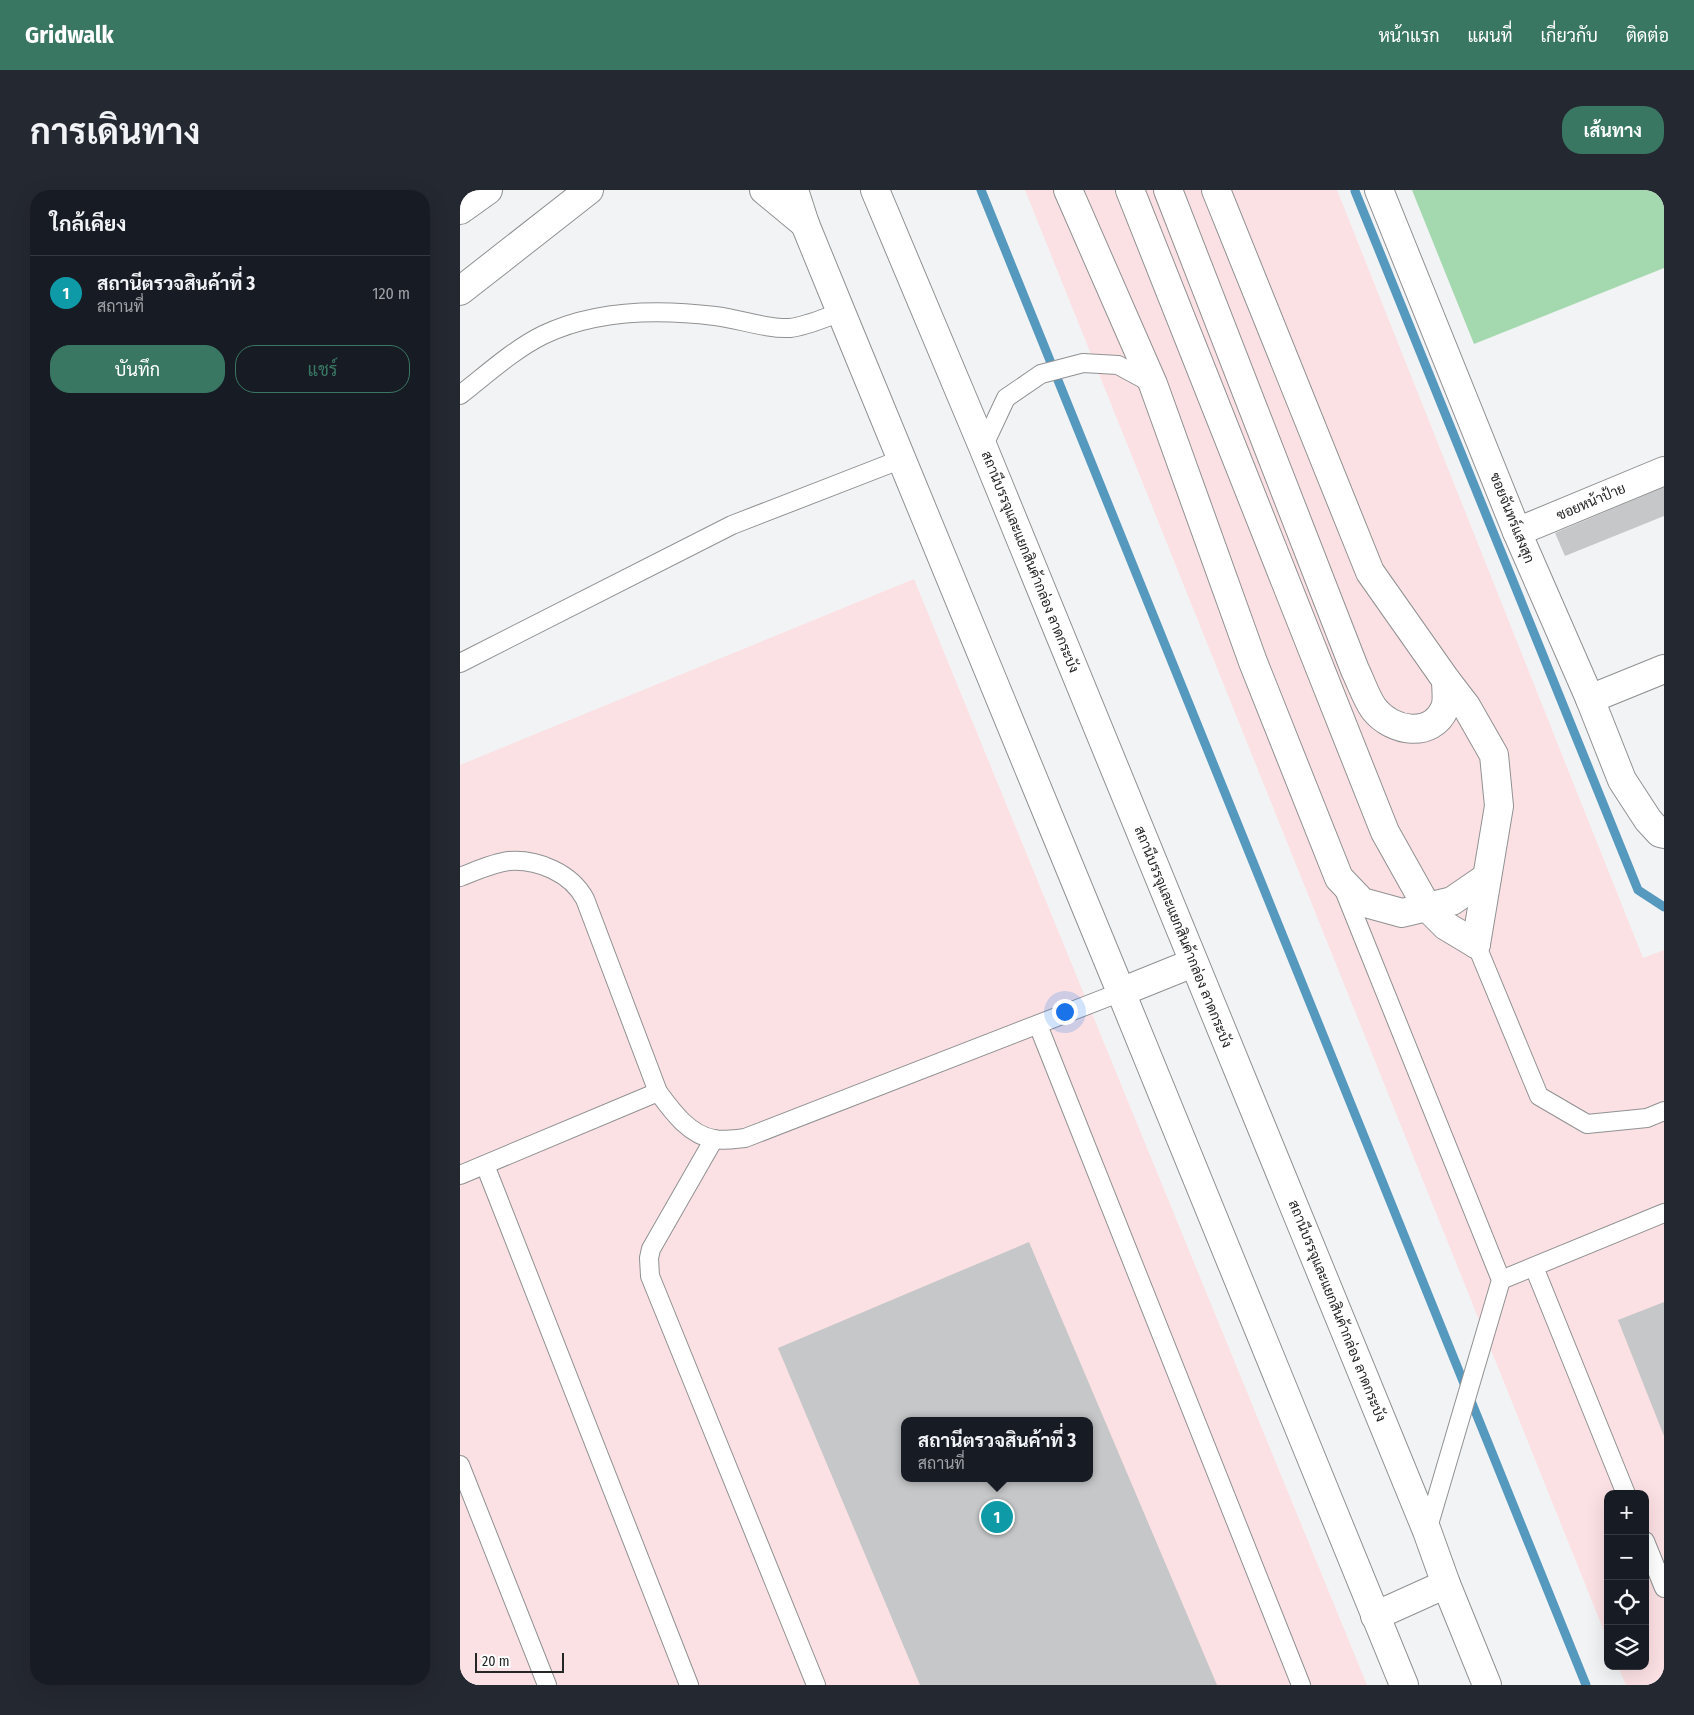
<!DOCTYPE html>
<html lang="th">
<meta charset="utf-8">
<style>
body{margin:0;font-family:"Fira Sans Condensed",Sarabun,sans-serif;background:#242831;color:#f1f3f6}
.controls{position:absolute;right:15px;bottom:15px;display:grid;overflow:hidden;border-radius:10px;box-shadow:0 5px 20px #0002}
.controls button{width:45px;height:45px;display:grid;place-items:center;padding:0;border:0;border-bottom:1px solid #363941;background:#171b24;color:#f1f3f6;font:25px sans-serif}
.scale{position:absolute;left:15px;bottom:12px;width:89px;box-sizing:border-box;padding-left:5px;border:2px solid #262626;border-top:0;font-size:14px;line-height:18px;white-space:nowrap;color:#262626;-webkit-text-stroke:4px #fff;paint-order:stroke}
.you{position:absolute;left:604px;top:821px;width:18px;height:18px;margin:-12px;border:4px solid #fff;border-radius:50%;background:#1a73e8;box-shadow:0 0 0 8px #1a73e833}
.badge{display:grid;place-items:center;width:32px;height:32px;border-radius:50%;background:#397763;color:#fff;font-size:16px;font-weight:700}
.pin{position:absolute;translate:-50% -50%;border:2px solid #fff;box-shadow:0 1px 5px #0006}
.popup{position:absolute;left:441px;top:1227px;width:192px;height:65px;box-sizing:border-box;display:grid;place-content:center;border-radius:10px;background:#171b24;filter:drop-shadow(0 1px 4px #0005);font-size:16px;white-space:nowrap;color:#9ea1a6}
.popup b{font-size:19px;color:#f1f3f6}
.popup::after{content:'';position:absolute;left:50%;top:100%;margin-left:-10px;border:10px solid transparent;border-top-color:#171b24}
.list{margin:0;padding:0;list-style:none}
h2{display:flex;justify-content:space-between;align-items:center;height:65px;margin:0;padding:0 20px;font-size:21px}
h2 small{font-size:16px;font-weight:400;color:#9ea1a6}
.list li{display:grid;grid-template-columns:32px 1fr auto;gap:15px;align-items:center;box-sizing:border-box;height:75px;padding:0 20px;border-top:1px solid #363941}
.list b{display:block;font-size:19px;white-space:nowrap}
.list p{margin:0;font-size:16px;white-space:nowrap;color:#9ea1a6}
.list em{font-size:16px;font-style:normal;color:#9ea1a6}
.actions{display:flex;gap:10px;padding:15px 20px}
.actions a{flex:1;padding:11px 0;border:1px solid #397763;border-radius:20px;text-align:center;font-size:18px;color:#397763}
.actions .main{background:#397763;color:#fff}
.icon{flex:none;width:28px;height:28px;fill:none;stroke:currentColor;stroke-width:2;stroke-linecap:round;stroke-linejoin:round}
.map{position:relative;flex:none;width:1204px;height:1495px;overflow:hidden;border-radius:20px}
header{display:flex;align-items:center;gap:30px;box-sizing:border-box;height:70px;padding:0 25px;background:#397763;color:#fff}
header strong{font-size:24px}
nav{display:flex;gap:28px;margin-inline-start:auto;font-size:18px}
.intro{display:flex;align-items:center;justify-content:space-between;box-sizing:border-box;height:120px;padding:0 30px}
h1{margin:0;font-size:35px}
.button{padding:12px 22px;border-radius:20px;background:#397763;color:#fff;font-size:18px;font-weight:700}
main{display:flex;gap:30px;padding:0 30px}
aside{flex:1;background:#171b24;border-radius:20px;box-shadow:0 5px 20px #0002}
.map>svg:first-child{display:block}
.industrial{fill:#fce1e4;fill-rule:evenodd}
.green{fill:#a4d9af}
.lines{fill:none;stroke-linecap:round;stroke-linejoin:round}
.stream{stroke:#5699be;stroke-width:9}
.building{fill:#c6c7c8;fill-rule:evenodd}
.service-casing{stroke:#909192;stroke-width:20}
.minor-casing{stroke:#909192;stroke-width:30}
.secondary-casing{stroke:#909192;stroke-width:30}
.motorway-casing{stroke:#909192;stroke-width:30}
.service{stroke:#fff;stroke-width:18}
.minor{stroke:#fff;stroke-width:28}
.secondary{stroke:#fff;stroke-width:28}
.motorway{stroke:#fff;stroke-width:28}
.labels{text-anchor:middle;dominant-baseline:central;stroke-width:5;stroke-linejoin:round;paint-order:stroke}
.street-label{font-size:14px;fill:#262626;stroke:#fff}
</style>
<header>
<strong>Gridwalk</strong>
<nav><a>หน้าแรก</a><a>แผนที่</a><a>เกี่ยวกับ</a><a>ติดต่อ</a></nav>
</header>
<div class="intro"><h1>การเดินทาง</h1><a class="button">เส้นทาง</a></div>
<main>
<aside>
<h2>ใกล้เคียง<small></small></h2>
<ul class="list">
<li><span class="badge" style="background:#0f9aa8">1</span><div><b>สถานีตรวจสินค้าที่ 3</b><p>สถานที่</p></div><em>120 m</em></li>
</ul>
<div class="actions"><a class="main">บันทึก</a><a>แชร์</a></div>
</aside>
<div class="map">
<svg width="1204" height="1495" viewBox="0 0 1204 1495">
<rect width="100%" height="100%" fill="#f2f3f4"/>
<g class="industrial">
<path d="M565,0h312l306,768 21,-8v735h-38l-8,-19h27v-172h-37v147z"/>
<path d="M454,389l453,1106h-907v-920zM444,1231h186v57h-186z"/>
</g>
<path class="green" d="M952,0h252v78l-190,76z"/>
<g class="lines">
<g class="stream">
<path d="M521,0l605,1495"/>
<path d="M895,1l283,699 26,17"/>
</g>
</g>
<g class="building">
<path d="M1204,297v29l-99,40 -10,-23z"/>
<path d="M569,1052l188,443h-297l-142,-337zM444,1231h186v57h-186z"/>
<path d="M1204,1112v134l-46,-116z"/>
</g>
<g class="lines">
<g class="service-casing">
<g id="service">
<path d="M0,205c27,-21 53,-45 83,-60 52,-25 116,-26 172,-19 25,3 50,13 75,12 17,-2 34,-10 51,-16"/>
<path d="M523,257l23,-49 35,-24 42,-11 35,2 35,19"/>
<path d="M0,473l272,-138 170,-66"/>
<path d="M0,687c16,-6 32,-14 49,-16 29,-2 62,12 76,38l73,193c14,19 31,43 56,47 9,2 21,0 31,-1l376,-146"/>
<path d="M884,700l157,390 -74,251"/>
<path d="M1016,754l63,152 48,28 60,-6 17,-7"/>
<path d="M578,835l263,660"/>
<path d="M254,949l-63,110 -2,9 1,18 166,409"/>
<path d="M25,975l204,520"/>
<path d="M0,985l198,-83"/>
<path d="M1074,1077l92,227"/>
<path d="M1041,1090l163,-67"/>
<path d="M0,1275l87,220"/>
<path d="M1185,1351l19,47"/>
</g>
</g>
<g class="minor-casing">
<g id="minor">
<path d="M334,0l11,34 36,88 280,680 283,693"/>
<path d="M415,0l108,257 444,1084 19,53 41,101"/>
<path d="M919,0l138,342 73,167 32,81 26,40 12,13 4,1"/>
<path d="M1057,342l147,-61"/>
<path d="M1130,509l74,-30"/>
<path d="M661,802l72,-29"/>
<path d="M915,1426l71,-32"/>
</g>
</g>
<g class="secondary-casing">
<g id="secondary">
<path d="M304,0l41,34"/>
<path d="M608,0l85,194 100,278 86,216 23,24 40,11 50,-12 35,-24"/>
<path d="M756,0l154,382 76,108 20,26 28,49 5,51 -23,138"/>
<path d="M0,101l129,-101"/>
</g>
</g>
<g class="motorway-casing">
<g id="motorway">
<path d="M670,0l255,642 42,75 19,19 30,18"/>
<path d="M708,0l187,480c6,12 11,28 19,39 18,23 58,30 71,-1 3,-7 1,-20 1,-28"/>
<path d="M0,20l28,-20"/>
</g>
</g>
<use href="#service" class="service"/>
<use href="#minor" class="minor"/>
<use href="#secondary" class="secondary"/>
<use href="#motorway" class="motorway"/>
</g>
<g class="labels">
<g class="street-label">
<text transform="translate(1131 312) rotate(-23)">ซอยหน้าป้าย</text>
<text transform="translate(1052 328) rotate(68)">ซอยจันทร์แสงสุก</text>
<text transform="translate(570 372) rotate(68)">สถานีบรรจุและแยกสินค้ากล่อง ลาดกระบัง</text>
<text transform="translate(723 747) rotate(68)">สถานีบรรจุและแยกสินค้ากล่อง ลาดกระบัง</text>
<text transform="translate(877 1121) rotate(68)">สถานีบรรจุและแยกสินค้ากล่อง ลาดกระบัง</text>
</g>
</g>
</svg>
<div class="controls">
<button>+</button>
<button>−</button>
<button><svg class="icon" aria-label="locate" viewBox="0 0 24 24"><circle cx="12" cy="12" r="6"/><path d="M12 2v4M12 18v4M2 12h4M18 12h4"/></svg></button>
<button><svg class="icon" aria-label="layers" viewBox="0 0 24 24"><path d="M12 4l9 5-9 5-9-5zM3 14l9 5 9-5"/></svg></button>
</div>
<div class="scale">20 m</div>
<div class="you"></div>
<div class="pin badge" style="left:537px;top:1327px;background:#0f9aa8">1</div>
<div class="popup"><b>สถานีตรวจสินค้าที่ 3</b>สถานที่</div>
</div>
</main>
